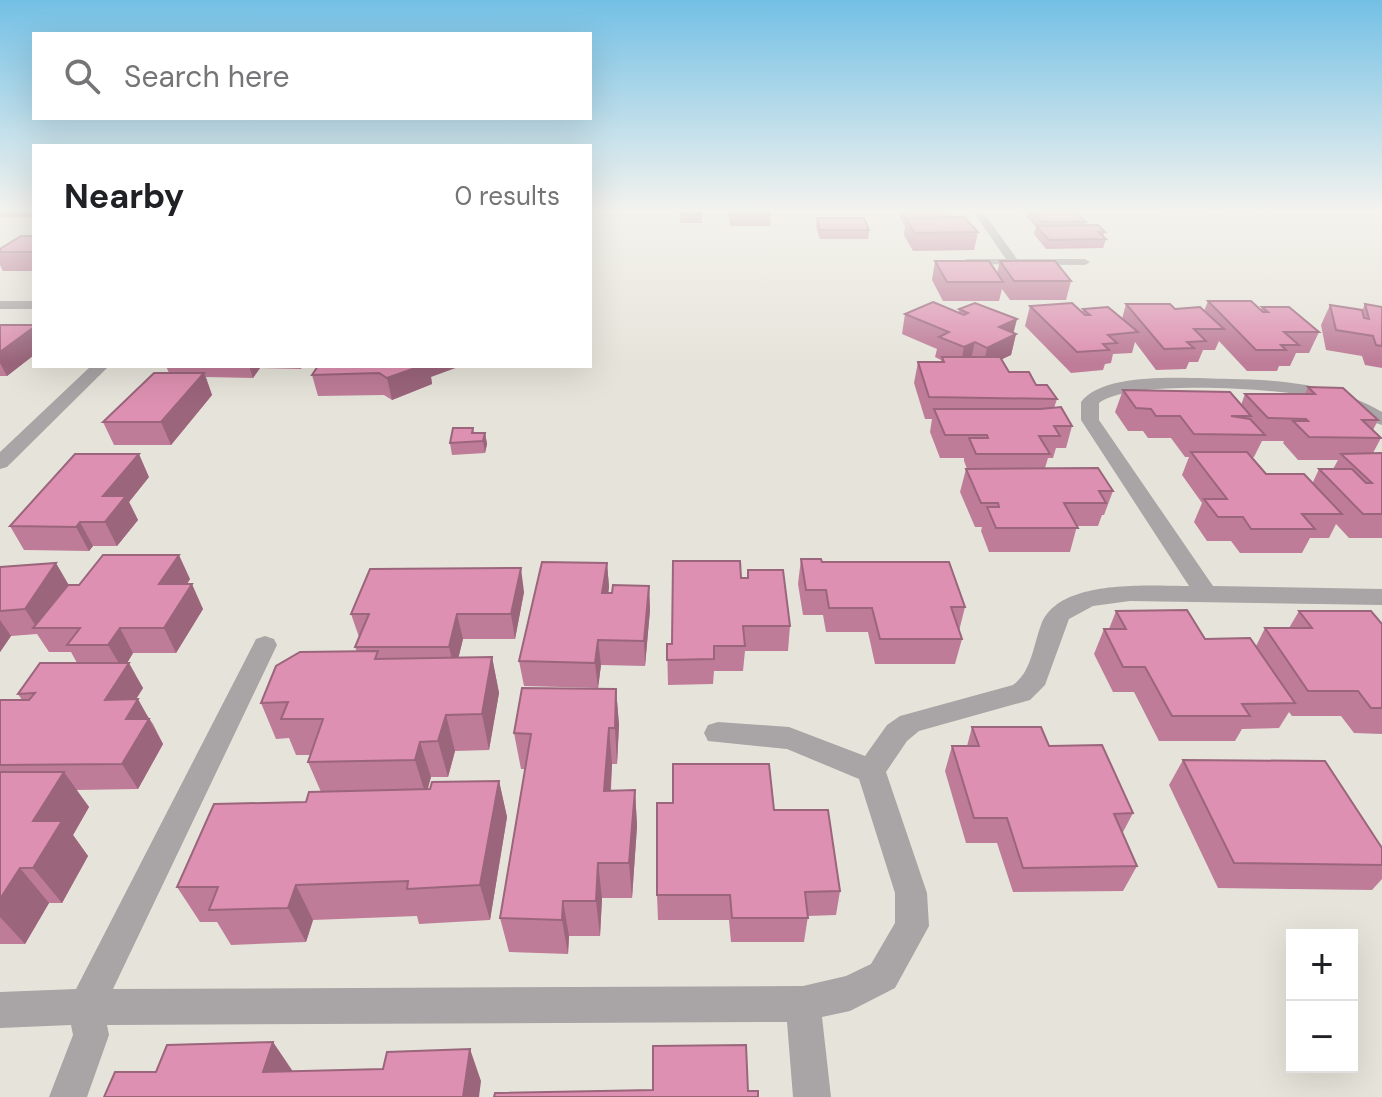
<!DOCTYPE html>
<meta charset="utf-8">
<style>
body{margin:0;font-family:"DM Sans",sans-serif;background:#f6f6f6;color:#202124}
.controls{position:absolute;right:24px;bottom:24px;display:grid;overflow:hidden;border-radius:0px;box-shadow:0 8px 32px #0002}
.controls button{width:72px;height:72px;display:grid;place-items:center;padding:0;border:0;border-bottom:2px solid #e0e0e0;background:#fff;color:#202124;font:40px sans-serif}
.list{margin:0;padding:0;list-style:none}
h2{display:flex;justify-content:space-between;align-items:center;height:104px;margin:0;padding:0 32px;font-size:34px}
h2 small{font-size:26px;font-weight:400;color:#757577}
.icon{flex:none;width:44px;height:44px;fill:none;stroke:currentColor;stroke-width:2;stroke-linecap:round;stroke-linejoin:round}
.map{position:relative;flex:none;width:1382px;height:1097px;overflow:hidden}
.search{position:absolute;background:#fff;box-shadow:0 8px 32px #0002;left:32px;top:32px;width:560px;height:88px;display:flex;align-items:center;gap:20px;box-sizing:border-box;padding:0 28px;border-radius:0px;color:#757577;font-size:30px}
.panel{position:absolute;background:#fff;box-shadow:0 8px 32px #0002;left:32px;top:144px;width:560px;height:224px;border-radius:0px}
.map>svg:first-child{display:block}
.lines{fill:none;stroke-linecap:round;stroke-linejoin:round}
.service{fill:#a9a4a5;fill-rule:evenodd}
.minor{fill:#a9a4a5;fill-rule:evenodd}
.wall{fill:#be7c98;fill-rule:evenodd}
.shaded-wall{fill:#9b657c}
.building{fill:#dd90b1;stroke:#9b657c;stroke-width:2}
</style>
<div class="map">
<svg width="1382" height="1097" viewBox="0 0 1382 1097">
<rect width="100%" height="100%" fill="#e6e4da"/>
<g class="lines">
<path class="service" d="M972,210h10l35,49h68l5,3 -5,3 -121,-1v-4l4,-1h38z"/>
<g class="minor">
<rect x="0" y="301" width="34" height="8"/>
<path d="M91,366h18l-102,101 -7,2v-17z"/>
<path d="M1230,379c53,1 105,5 152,33v13c-22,-5 -39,-22 -62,-27 -40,-10 -192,-19 -221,5v17l114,166 169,3v16l-252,-4 -37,5 -24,13 -24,66 -15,15 -111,31 -12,10 -21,31 41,121 2,33 -34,62 -45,23 -28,6 9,80h-38l-6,-75 -680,3 2,10 -22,62h-38l24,-62 -2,-10 -71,3v-36l76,-3 177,-344 3,-6 9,-3 9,3 3,6 -164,344 690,-3 43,-10 25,-12 24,-41v-30l-36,-114 -72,-30 -79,-8 -4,-8 4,-8 10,-3 71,5 76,29 22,-31 13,-9 113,-31c19,-14 20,-39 28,-60 17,-47 108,-39 148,-39l-108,-166v-18c25,-32 110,-23 149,-23z"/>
</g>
</g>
<g class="wall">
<path d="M0,210h34v8l-34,-1z"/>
<path d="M681,210h21v13h-22z"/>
<path d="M728,210h43l-1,16h-40z"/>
<path d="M900,210h46l6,7 26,15 -4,18 -61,1 -9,-16 1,-9 -6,-11z"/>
<path d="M1026,210h48l12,12v3l19,7 -2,5 3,2 -3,9 -57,1 -12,-15 2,-7 -11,-12z"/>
<path d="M1159,210h50l-1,2h-46z"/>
<path d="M1225,210h30l-1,2h-26z"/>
<path d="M817,218l52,12 -1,9h-48l-4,-12z"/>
<path d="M34,236v35h-31l-3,-6v-16z"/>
<path d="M935,261l62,12 3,-12 71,20 -5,19h-56l-8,-11 -3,12h-56l-11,-21z"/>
<path d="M1208,301l53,9 1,-3 57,25 -10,21h-13l-6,13h-11l-2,5h-30l-28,-30 -4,9h-12l-5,12h-9l-3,7 -30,1 -21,-28 -3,11 -19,1 -2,9 -6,1 -2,6 -32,3 -46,-47 5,-20 52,6 1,-3 39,10 4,-15 49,5 29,2z"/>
<path d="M1365,304l17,3v61l-17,-3 -3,-9 -36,-6 -5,-25 9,-20 32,6z"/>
<path d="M959,309l57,25 -5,21 -9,4 7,13 27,13 21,14 -3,9 18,18 -6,22h-10l-3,10h-5l-3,10 68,23 -9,24h-2l-4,11h-21l-7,26h-81l-8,-21 1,-4h-7l-15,-35 6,-23h1l-3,-8v-3h-24l-10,-26 2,-13h-7l-11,-36 4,-21h23v-2l-6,-3 2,-8 -35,-15 3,-20 54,-2z"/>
<path d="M0,325h34v30l-27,21h-7z"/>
<path d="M166,366h137l-2,3 -41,-1 -7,10 -47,-1 6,18 -41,50h-57l-11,-23 66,-49z"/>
<path d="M318,366l113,11 1,7 -40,16 -8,-5 -66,1 -6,-21z"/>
<path d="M1308,387l70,33 -5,10 8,8 -8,15h9v85h-33l-13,-14 -7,14h-19l-8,15h-62l-9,-12h-24l-13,-19 8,-19 -20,-28 7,-18h-4l-14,-19h-23l-5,-7h-15l-13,-19 8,-22 118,15 4,-11h60zM1262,441h22l-1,2 15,17h40l-5,9h-14l-6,13 -47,-8 -14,-17h2z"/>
<path d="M473,428l1,5h11l2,11 -2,9 -33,2 -2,-12z"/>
<path d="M149,477l-20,25 9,18 -21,26h-24l-4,5 -65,-1 -14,-24z"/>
<path d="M801,559l21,3 143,45 -6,24 3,8 -7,25h-80l-7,-32h-42l-3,-17h-20l-5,-31z"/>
<path d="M607,563l2,24 -1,6 41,-7 1,24 -5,56 -44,-1 -3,23 -74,-2 -5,-25z"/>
<path d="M0,567l69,18 121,-6 -3,5 16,25 -27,44h-43l-6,10 16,25 -7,11 17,25 10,20 -25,45 -62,1 13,17 -16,28 15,21 -26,47h-13l-24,41h-25v-244h22l-4,-6 59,-31 -6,-11h-22l-12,-18 -26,2 -11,16z"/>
<path d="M748,570l42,56 -2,25h-43l-2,20h-29l-1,13 -45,1 -1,-41h5l69,-66h6z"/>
<path d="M524,592l-9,47h-52l-5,19 34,-1 7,36 -10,57 -34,1 -7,26h-17l-4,12 72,-8 8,36 -17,103 -71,4 -2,-8 -104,4 -7,22 -75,3 -14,-23h-17l-23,-35 144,-95 -13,-30 2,-7h-14l-7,-17 -13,1 -15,-36 96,-51 -2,-5 4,-10 -8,-23z"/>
<path d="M1116,611l89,28 51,7 9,-18h24l10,-17 83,13v110l-28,-1 -13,-17h-49l-3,-4 -10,16 -37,1 -7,12h-76l-25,-49h-21l-19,-38 10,-25h5z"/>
<path d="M616,689l3,36 -2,39h-5l-1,27 24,-1 2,36 -5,72h-30l-2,38h-31l-1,18 -59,-2 -9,-34 25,-149h-4l-7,-36z"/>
<path d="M972,727l77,19 84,67 -11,21 15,32 -14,25 -110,1 -16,-49h-31l-21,-72 7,-25h15z"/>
<path d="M1183,760l199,88v31l-10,11 -154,-2 -49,-103z"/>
<path d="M774,810l66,81 -4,24 -28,1 -4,26h-73l-2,-22h-71l-1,-25z"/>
</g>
<g class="shaded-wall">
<path d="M1017,319l-4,16 3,-1 -5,21 -28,13 4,-20 12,-21z"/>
<path d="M34,327v28l-27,21 -7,-13v-11z"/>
<path d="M975,342l-5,21 -10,5 4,-21z"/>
<path d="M249,366h10l1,2 -7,10z"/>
<path d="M421,366h40l-30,11 1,7 -40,16 -5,-22z"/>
<path d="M204,373l8,22 -41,50 -10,-23z"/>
<path d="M485,433l2,11 -2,9 -2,-12z"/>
<path d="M139,454l10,23 -20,25 9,18 -21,26 -12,-24 -2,-26z"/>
<path d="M80,522l13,24 -4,5 -13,-24z"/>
<path d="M179,555l11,24 -19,30 -12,-25z"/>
<path d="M56,563l14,24 -33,41 -12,-19z"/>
<path d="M607,563l2,24 -4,31 -3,-25z"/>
<path d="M521,568l3,24 -9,47 -4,-25z"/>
<path d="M192,584l11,25 -27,44 -12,-25z"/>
<path d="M649,586l1,24 -5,56 -1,-25z"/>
<path d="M457,614l6,25 -8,33 -6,-25z"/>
<path d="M0,620l11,16 -11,16z"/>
<path d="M120,628l13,25 -10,17 -15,-25z"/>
<path d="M598,640l3,25 -3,23 -3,-25z"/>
<path d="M492,657l7,36 -10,57 -7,-36z"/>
<path d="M129,663l14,25 -23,37 -15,-25z"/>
<path d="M616,689l3,36 -2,39 -2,-36z"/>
<path d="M138,699l25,45 -25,45 -16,-25 4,-45z"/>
<path d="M446,715l9,36 -7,26 -10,-36z"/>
<path d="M609,728l3,36 -4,63 -4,-36z"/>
<path d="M420,742l11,35 -5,19 -11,-36z"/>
<path d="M64,772l25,35 -16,28 15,21 -26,47 -29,-35v-47z"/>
<path d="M499,781l8,36 -17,103 -10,-35z"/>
<path d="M635,790l2,36 -5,72 -3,-35z"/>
<path d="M598,863l4,35 -2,38 -4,-35z"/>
<path d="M20,868l29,35 -24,41 -25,-27v-18z"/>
<path d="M296,885l17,35 -7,22 -18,-34z"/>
<path d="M563,901l6,35 -1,18 -6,-34z"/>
<path d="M273,1042l21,31 -31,-1z"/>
<path d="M470,1049l11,32 -2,16h-16z"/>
</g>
<g class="building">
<path d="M681,210h21v4h-22z"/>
<path d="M902,210h44l6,8h-45z"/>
<path d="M1030,210h44l12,12h-44z"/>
<path d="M964,217l14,15 -63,1 -9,-15z"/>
<path d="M817,218h47l5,12h-49z"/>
<path d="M1098,225l7,7h-7l8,7 -57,1 -13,-14z"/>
<path d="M21,236h13v16h-34v-3z"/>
<path d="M935,261h54l14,21h-56z"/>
<path d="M1000,261h55l16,20h-57z"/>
<path d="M1208,301h43l12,11h5l-6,-5h27l30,25h-35l15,13h-18l5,5h-30z"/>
<path d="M933,302l31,13 4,-2 -9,-4 16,-6 42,16 -18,8 17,7 -29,14 -12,-6 -11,5 -25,-10 10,-5 -44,-18z"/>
<path d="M1072,303l13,12h5l-7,-6 25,-2 30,25 -30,3 9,8 -14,1 6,6 -32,2 -47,-46z"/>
<path d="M1126,304h44l5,5 25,-2 24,22h-30l12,12 -19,1 7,6 -30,1z"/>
<path d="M1365,304l17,3v39l-6,-1 -3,-9 -37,-6 -6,-25 32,5 2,8 5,1z"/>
<path d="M0,325h34v2l-34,25z"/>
<path d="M942,357h58l9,15h20l7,13h11l10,14 -128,-2 -11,-35h26z"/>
<path d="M318,366h103l-34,12 -8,-5 -67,2z"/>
<path d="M154,373h50l-43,49h-58z"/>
<path d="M1308,387l35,1 35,32h-16l19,18 -72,-1 -16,-16h15l-2,-2 -38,-1 -23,-24h70z"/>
<path d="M1123,390l107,2 21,24h-20l19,3 15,16 -71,-1 -14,-18h-24l-5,-7 -15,-1z"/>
<path d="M1061,407l11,19h-18l6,10h-21l11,18h-74l-7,-16h19l-1,-3h-42l-11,-26h106z"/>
<path d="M453,428h20l-1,5h13l-2,8 -33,2z"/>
<path d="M1191,452h56l19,22h38l38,40h-40l13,15h-64l-8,-12h-25l-14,-18h23z"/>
<path d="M1382,453v61h-19l-44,-45h33l14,14h6l-31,-29z"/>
<path d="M75,454h64l-36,42h23l-21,26h-25l-4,5 -66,-1z"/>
<path d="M1098,468l15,23h-14l7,12h-42l14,25h-82l-9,-21h12l-1,-4h-17l-15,-34z"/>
<path d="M103,555h76l-20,29h33l-28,44h-44l-12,17h-41l13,-17h-47l35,-43h11z"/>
<path d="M801,559h20l1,3h127l16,45h-14l11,32h-82l-8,-31h-43l-3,-18h-20z"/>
<path d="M673,561h67l1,17h7v-8h35l7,56h-47l2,20h-31v13l-47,1v-16h5z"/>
<path d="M542,562l65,1 -5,30h10l1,-8 36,1 -5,55 -46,-1 -3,23 -76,-2z"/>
<path d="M56,563l-31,46 -25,2v-44z"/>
<path d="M521,568l-10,46h-54l-8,33h-94l14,-33h-18l19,-45z"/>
<path d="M1187,610l18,29 45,-1 45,65 -53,1 8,12h-78l-27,-49h-22l-19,-38h22l-10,-18z"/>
<path d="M1299,611h72l11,13v84h-11l-13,-17h-50l-43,-63h47z"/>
<path d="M378,651l-3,8 117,-2 -10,57 -36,1 -8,26 -18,1 -5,18 -107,2 15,-43h-42l7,-17 -27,1 15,-37 24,-14z"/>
<path d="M40,663h89l-24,37 33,-1 -12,20h23l-27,45 -122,1v-65h29l6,-7 -17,1z"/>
<path d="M522,688l94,1 -1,39h-6l-5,63 31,-1 -6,73h-31l-2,38h-33l-1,19 -62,-2 31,-184 -17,-1z"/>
<path d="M972,727h69l8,19 53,-1 31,68 -19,1 23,52 -114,2 -16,-50h-33l-22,-72h27z"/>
<path d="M1183,760l142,1 57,87v17l-148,-2z"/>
<path d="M673,764h96l5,46h54l12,81 -35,1 3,26h-76l-2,-23h-73v-92h16z"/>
<path d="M0,772h64l-31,49h29l-29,47h-13l-20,31z"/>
<path d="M499,781l-19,104 -73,4 1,-8 -112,4 -8,23 -79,2 9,-23h-41l37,-83 92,-2 3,-10 121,-3 2,-7z"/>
<path d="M273,1042l-10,30 120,-3 4,-17 83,-3 -7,48h-359l11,-25h41l11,-27z"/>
<path d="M746,1045l2,46h10v6h-264l1,-4 158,-3v-44z"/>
</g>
<linearGradient id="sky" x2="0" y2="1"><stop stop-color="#73c0e5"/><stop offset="0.58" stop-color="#f4f3ee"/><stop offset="1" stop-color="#f4f3ee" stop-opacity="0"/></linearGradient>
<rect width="1382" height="363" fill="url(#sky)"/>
</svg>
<div class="controls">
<button>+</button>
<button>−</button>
</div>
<div class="search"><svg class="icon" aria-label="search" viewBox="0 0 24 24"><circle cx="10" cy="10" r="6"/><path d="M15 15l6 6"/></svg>Search here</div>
<section class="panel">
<h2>Nearby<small>0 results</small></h2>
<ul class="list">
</ul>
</section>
</div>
